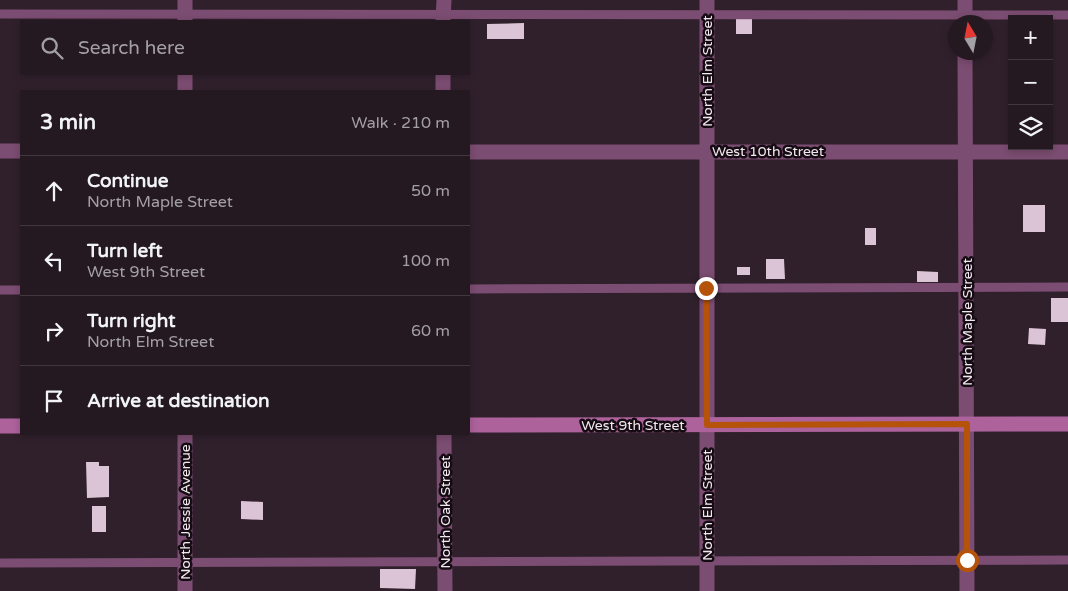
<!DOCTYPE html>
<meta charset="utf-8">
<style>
body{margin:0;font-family:"Varela Round",sans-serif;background:#30252e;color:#f1f3f6}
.controls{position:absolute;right:15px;top:15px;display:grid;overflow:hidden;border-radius:0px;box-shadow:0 2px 8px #0003}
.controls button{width:45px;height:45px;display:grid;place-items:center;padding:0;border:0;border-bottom:1px solid #41373f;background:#241821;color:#f1f3f6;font:25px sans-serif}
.compass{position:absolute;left:948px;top:15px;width:45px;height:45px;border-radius:50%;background:#241821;box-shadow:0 2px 8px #0003;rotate:350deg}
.stop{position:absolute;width:15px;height:15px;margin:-11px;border:4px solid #b45309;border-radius:50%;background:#fff}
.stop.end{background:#b45309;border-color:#fff;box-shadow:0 1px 5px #0008}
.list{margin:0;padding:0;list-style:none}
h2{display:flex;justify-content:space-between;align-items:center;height:65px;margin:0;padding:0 20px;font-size:21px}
h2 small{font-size:16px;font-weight:400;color:#a3a0a5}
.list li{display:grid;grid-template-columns:32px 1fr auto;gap:15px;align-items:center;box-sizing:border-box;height:70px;padding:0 20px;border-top:1px solid #41373f}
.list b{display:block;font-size:19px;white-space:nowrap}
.list p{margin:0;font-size:16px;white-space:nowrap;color:#a3a0a5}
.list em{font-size:16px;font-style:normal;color:#a3a0a5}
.icon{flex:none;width:28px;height:28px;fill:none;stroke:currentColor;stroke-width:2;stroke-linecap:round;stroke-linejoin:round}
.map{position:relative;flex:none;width:1068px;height:591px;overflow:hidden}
.search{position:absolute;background:#241821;box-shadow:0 2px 8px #0003;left:20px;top:20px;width:450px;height:55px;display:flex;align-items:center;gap:12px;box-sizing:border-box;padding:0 18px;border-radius:0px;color:#a3a0a5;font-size:19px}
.panel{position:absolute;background:#241821;box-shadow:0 2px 8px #0003;left:20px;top:90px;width:450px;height:345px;border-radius:0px}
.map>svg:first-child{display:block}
.building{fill:#dbc4d5}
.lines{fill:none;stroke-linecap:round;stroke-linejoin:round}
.lane{stroke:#7c4d72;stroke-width:9}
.street{stroke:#7c4d72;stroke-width:15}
.secondary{stroke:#ad629c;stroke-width:15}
.route{stroke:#b45309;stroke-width:6}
.labels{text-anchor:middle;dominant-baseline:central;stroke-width:5;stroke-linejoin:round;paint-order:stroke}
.street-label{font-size:14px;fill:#f3e7f0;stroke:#140c12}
</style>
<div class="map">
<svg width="1068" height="591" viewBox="0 0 1068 591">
<rect width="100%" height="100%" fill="#30202c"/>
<g class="building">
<rect x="736" y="19" width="16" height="15"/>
<rect x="1009" y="21" width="3" height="18"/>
<path d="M524,23v16h-37v-15z"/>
<rect x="1023" y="205" width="22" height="27"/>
<rect x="865" y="228" width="11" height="17"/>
<path d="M766,259h18l1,20h-19z"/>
<rect x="737" y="267" width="13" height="8"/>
<path d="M917,271l21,1v10h-21z"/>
<rect x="1051" y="298" width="17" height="24"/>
<path d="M1029,328l17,1 -1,16 -17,-1z"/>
<path d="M86,462h13v4h10v31l-22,1z"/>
<path d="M241,501l22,1v18l-22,-1z"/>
<rect x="92" y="506" width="14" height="26"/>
<path d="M380,569h36l-1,20 -35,-1z"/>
</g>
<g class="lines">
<g class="lane">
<path d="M0,14l1068,1"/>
<path d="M469,289l599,-2"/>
<path d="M0,290h21"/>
<path d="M0,563l1068,-3"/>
</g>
<g class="street">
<path d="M965,0v22"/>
<path d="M185,21v-21"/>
<path d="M443,21l1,-21"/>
<path d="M965,52l2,539"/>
<path d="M185,91v-17"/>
<path d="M443,91v-17"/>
<path d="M0,151h21"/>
<path d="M469,152h599"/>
<path d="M185,434v157"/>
<path d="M444,434l1,157"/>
<path d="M707,591v-591"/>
</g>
<g class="secondary">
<path d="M469,425l599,-1"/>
<path d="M0,426h21"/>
</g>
</g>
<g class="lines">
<path class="route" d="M706,288l1,137 260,-1v136"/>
</g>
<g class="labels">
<g class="street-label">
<text transform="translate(707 71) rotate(-90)">North Elm Street</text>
<text x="768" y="151">West 10th Street</text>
<text transform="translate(967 322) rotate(-90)">North Maple Street</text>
<text x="633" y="425">West 9th Street</text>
<text transform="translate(707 505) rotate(-90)">North Elm Street</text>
<text transform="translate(185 512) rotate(-90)">North Jessie Avenue</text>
<text transform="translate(445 512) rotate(-90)">North Oak Street</text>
</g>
</g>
</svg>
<div class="controls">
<button>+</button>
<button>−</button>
<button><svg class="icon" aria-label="layers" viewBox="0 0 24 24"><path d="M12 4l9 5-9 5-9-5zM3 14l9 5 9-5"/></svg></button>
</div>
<svg class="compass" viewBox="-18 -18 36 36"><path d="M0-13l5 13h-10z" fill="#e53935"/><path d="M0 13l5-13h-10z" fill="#a3a0a5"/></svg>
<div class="stop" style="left:967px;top:560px"></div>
<div class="stop end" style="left:706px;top:288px"></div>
<div class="search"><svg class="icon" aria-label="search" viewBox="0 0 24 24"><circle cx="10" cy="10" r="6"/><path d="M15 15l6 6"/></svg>Search here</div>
<section class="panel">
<h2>3 min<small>Walk · 210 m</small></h2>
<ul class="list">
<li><svg class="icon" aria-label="ahead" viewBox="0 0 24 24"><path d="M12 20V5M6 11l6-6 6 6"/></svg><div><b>Continue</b><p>North Maple Street</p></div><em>50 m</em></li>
<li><svg class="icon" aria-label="left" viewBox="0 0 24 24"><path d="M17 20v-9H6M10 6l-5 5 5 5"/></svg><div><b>Turn left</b><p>West 9th Street</p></div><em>100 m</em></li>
<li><svg class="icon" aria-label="right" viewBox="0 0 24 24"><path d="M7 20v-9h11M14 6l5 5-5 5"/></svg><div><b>Turn right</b><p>North Elm Street</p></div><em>60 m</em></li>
<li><svg class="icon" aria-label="arrive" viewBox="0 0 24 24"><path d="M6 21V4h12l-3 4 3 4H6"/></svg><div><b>Arrive at destination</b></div></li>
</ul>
</section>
</div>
